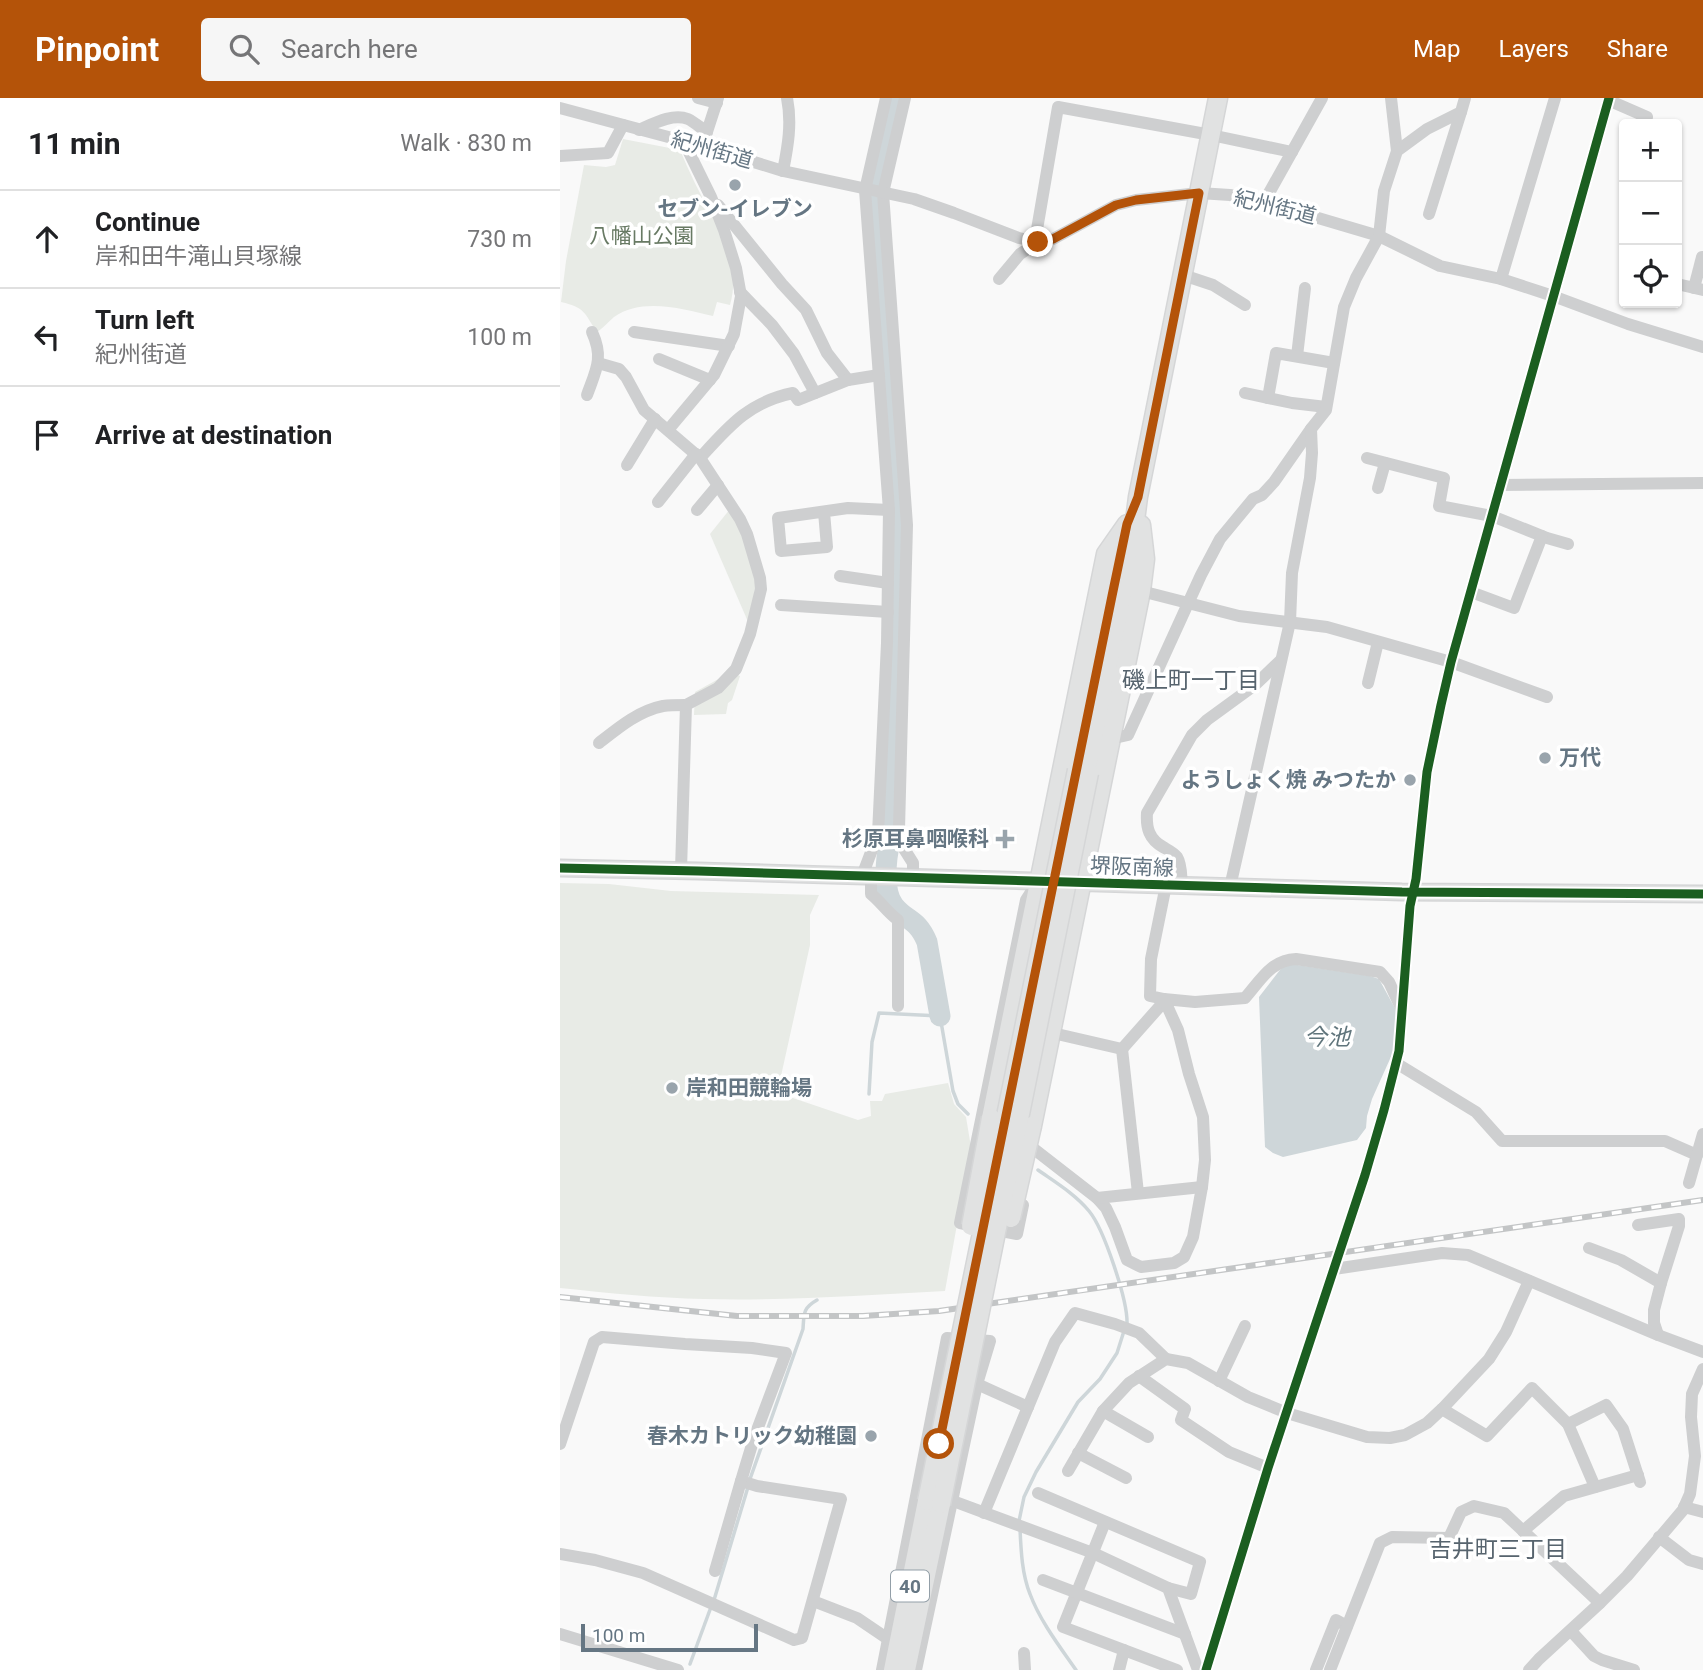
<!DOCTYPE html>
<meta charset="utf-8">
<style>
body{margin:0;font-family:Roboto,"Noto Sans JP",sans-serif;background:#f6f6f6;color:#202124}
.controls{position:absolute;right:21px;top:21px;display:grid;overflow:hidden;border-radius:7px;box-shadow:0 2px 5px #0004}
.controls button{width:63px;height:63px;display:grid;place-items:center;padding:0;border:0;border-bottom:2px solid #e0e0e0;background:#fff;color:#202124;font:35px sans-serif}
.scale{position:absolute;left:21px;bottom:18px;width:177px;box-sizing:border-box;padding-left:7px;border:4px solid #657683;border-top:0;font-size:19px;line-height:24px;white-space:nowrap;color:#657683;-webkit-text-stroke:5px #fff;paint-order:stroke}
.stop{position:absolute;width:21px;height:21px;margin:-16px;border:5px solid #b45309;border-radius:50%;background:#fff}
.stop.end{background:#b45309;border-color:#fff;box-shadow:0 2px 7px #0008}
.list{margin:0;padding:0;list-style:none}
h2{display:flex;justify-content:space-between;align-items:center;height:91px;margin:0;padding:0 28px;font-size:30px}
h2 small{font-size:23px;font-weight:400;color:#757577}
.list li{display:grid;grid-template-columns:46px 1fr auto;gap:21px;align-items:center;box-sizing:border-box;height:98px;padding:0 28px;border-top:2px solid #e0e0e0}
.list b{display:block;font-size:26px;white-space:nowrap}
.list p{margin:0;font-size:23px;white-space:nowrap;color:#757577}
.list em{font-size:23px;font-style:normal;color:#757577}
.icon{flex:none;width:38px;height:38px;fill:none;stroke:currentColor;stroke-width:2;stroke-linecap:round;stroke-linejoin:round}
.map{position:relative;flex:none;width:1143px;height:1572px;overflow:hidden}
header{display:flex;align-items:center;gap:42px;box-sizing:border-box;height:98px;padding:0 35px;background:#b45309;color:#fff}
header strong{font-size:33px}
nav{display:flex;gap:38px;margin-inline-start:auto;font-size:24px}
.search{width:490px;height:63px;background:#f6f6f6;display:flex;align-items:center;gap:18px;box-sizing:border-box;padding:0 24px;border-radius:7px;color:#757577;font-size:26px}
main{display:flex}
aside{flex:1;background:#fff}
.map>svg:first-child{display:block}
.green{fill:#e8ebe6}
.water{fill:#ced6d9}
.lines{fill:none;stroke-linecap:round;stroke-linejoin:round}
.stream{stroke:#ced6d9;stroke-width:3.5}
.river{stroke:#ced6d9;stroke-width:21}
.secondary-casing{stroke:#d5d6d7;stroke-width:19}
.primary-casing{stroke:#d5d6d7;stroke-width:21}
.minor{stroke:#cecfd0;stroke-width:12}
.secondary{stroke:#e1e2e2;stroke-width:16}
.primary{stroke:#e1e2e2;stroke-width:18}
.rail-casing{stroke:#c3c5c6;stroke-width:6}
.rail{stroke:#fff;stroke-width:3.5;stroke-dasharray:10;stroke-linecap:butt}
.primary-bridge-casing{stroke:#d5d6d7;stroke-width:21;stroke-linecap:butt}
.primary-bridge{stroke:#e1e2e2;stroke-width:18}
.cycleway-casing{stroke:#fff;stroke-width:13}
.cycleway{stroke:#1b5e20;stroke-width:9}
.route{stroke:#b45309;stroke-width:9}
.poi-dot{fill:#99a4ac;stroke:#fff;stroke-width:2.5}
.labels{text-anchor:middle;dominant-baseline:central;stroke-width:7;stroke-linejoin:round;paint-order:stroke}
.shield{fill:#fff;stroke:#939fa8;stroke-width:2}
.shield-label{font-size:19px;font-weight:bold;fill:#657683}
.street-label{font-size:21px;fill:#657683;stroke:#fff}
.poi-label{font-size:21px;font-weight:bold;fill:#657683;stroke:#fff;text-anchor:end}
.park-label{font-size:21px;fill:#687a64;stroke:#fff}
.neighbourhood-label{font-size:23px;fill:#57646e;stroke:#fff}
.water-label{font-size:23px;font-style:italic;fill:#60757c;stroke:#fff}
</style>
<header>
<strong>Pinpoint</strong>
<div class="search"><svg class="icon" aria-label="search" viewBox="0 0 24 24"><circle cx="10" cy="10" r="6"/><path d="M15 15l6 6"/></svg>Search here</div>
<nav><a>Map</a><a>Layers</a><a>Share</a></nav>
</header>
<main>
<aside>
<h2>11 min<small>Walk · 830 m</small></h2>
<ul class="list">
<li><svg class="icon" aria-label="ahead" viewBox="0 0 24 24"><path d="M12 20V5M6 11l6-6 6 6"/></svg><div><b>Continue</b><p>岸和田牛滝山貝塚線</p></div><em>730 m</em></li>
<li><svg class="icon" aria-label="left" viewBox="0 0 24 24"><path d="M17 20v-9H6M10 6l-5 5 5 5"/></svg><div><b>Turn left</b><p>紀州街道</p></div><em>100 m</em></li>
<li><svg class="icon" aria-label="arrive" viewBox="0 0 24 24"><path d="M6 21V4h12l-3 4 3 4H6"/></svg><div><b>Arrive at destination</b></div></li>
</ul>
</aside>
<div class="map">
<svg width="1143" height="1572" viewBox="0 0 1143 1572">
<rect width="100%" height="100%" fill="#f9f9f9"/>
<g class="green">
<path d="M63,41l57,11c9,21 19,43 31,63 5,9 14,18 17,28 5,21 8,44 2,64l-13,-3 -4,14c-30,-7 -71,-19 -99,1 -6,5 -11,11 -17,15 -13,-19 -11,-24 -36,-30l5,-41 18,-96 22,2 9,-2z"/>
<path d="M170,411l8,10 19,58 -8,47 -39,-90z"/>
<path d="M171,574l9,4 -8,24 -4,3 -2,11 -32,1 1,-23z"/>
<path d="M0,785l49,1 62,7 148,4 -9,20v30l-29,131 5,3 -2,16 74,25 13,-4 -1,-15h12l3,-7 63,-11 6,21 12,13 5,30 -26,144c-80,4 -160,10 -241,8 -48,-1 -96,-6 -144,-11z"/>
</g>
<path class="water" d="M731,866l79,12 9,3 18,33 -3,38 -22,49 -5,17 -1,12 -9,12 -74,17 -10,-4 -8,-6 -6,-150 24,-31z"/>
<g class="lines">
<g class="stream">
<path d="M309,996l3,-52 7,-29 61,3 13,75 5,13 10,10"/>
<path d="M478,1072c17,12 37,24 51,41 15,18 39,90 38,113"/>
<path d="M190,1381l53,-150c1,-16 0,-21 14,-29"/>
<path d="M459,1423l5,-24 12,-25 42,-70 22,-23 17,-26 7,-22"/>
<path d="M460,1431c1,22 2,45 10,65 10,27 30,53 46,76"/>
<path d="M154,1502l34,-113"/>
<path d="M130,1566l21,-57"/>
</g>
<path class="river" d="M335,0l-20,86 -2,18 26,317 -1,60 -8,262c-4,17 -8,50 4,65 13,16 23,12 33,36l13,74"/>
<g class="secondary-casing">
<path id="secondary" d="M0,770l138,3 704,21 301,2"/>
</g>
<g class="primary-casing">
<g id="primary">
<path d="M517,672l42,-210"/>
<path d="M529,675l36,-174 13,-102 80,-399"/>
<path d="M431,1020l115,-564 21,-30"/>
<path d="M472,1028l109,-535 4,-32 -4,-34"/>
<path d="M333,1572l34,-169"/>
<path d="M346,1572l35,-166"/>
</g>
</g>
<g class="minor">
<path d="M138,0l19,5"/>
<path d="M345,0l-22,95 24,332 -8,304 2,15 12,19v15"/>
<path d="M831,0l6,53"/>
<path d="M1048,2l39,17"/>
<path d="M0,10l142,38 81,25 131,28 40,14 65,25 19,4 15,-3 63,-34 20,-5 63,-7 31,2 34,7 115,34 61,30 61,13 52,17 75,28 75,23"/>
<path d="M79,32c14,-6 33,-17 49,-11 6,3 13,9 19,13"/>
<path d="M145,40l13,-40"/>
<path d="M0,58l48,-3 15,-28"/>
<path d="M223,73c5,-25 9,-48 4,-73"/>
<path d="M704,104l58,-104"/>
<path d="M158,107l64,79 24,26 21,43 21,27"/>
<path d="M869,116l32,-102"/>
<path d="M475,143l23,-134 153,28 81,17"/>
<path d="M623,177l30,10 32,20"/>
<path d="M439,181l21,-25 18,-12"/>
<path d="M941,181l54,-181"/>
<path d="M1117,186l26,6"/>
<path d="M1134,190l8,-31"/>
<path d="M180,194l32,33 22,29 21,39"/>
<path d="M74,234l95,14"/>
<path d="M737,258l8,-68"/>
<path d="M99,261l51,21"/>
<path d="M38,265l21,6 7,8 18,33 56,48 40,61 7,15 13,44 1,11 -11,45 -14,35 -18,19 -32,17 -5,165"/>
<path d="M685,295l47,10 34,4"/>
<path d="M27,297c9,-25 17,-37 5,-63"/>
<path d="M708,300l8,-45 58,10"/>
<path d="M108,332l46,-55 20,-41 7,-38 -5,-28 -12,-38 -13,-33 -27,-55"/>
<path d="M140,360c29,-32 49,-56 93,-65l5,7 50,-20 31,-5"/>
<path d="M807,360l77,20 -5,28 53,10 55,22 21,6"/>
<path d="M67,367l28,-46"/>
<path d="M940,387l203,-2"/>
<path d="M818,390l7,-25"/>
<path d="M98,404l38,-48"/>
<path d="M137,412l21,-25"/>
<path d="M264,414l3,35 -46,4 -3,-33 70,-10 41,2"/>
<path d="M280,478l48,7"/>
<path d="M581,493l98,25 88,11 124,35 96,35"/>
<path d="M911,494l43,16 28,-72"/>
<path d="M221,507l107,7"/>
<path d="M808,585l10,-41"/>
<path d="M550,641l18,-4 73,-160 19,-36 33,-40 9,-4 12,-13 37,-53"/>
<path d="M39,645c19,-15 39,-32 64,-37 7,-1 15,-1 23,-1"/>
<path d="M302,778l16,-42 9,-191 2,-133 -24,-320 21,-92"/>
<path d="M311,778v18c10,8 16,18 27,26v86"/>
<path d="M622,788c-1,-9 0,-21 -5,-29 -4,-5 -9,-7 -14,-10 -14,-8 -17,-19 -16,-34l45,-78 15,-15 48,-35 26,-25"/>
<path d="M670,789l60,-265 2,-49 18,-95 2,-25 -1,-24 15,-19 18,-103 12,-29 23,-42 5,-45 13,-40 30,-22 34,-17 4,-14"/>
<path d="M497,936l65,15 39,-44 3,-6 31,3 50,-4c16,-18 26,-38 51,-39l84,13 9,10 13,28"/>
<path d="M562,951l16,144"/>
<path d="M836,965l80,49 26,29h163l32,14"/>
<path d="M474,1051l63,49 9,10 9,19 12,33 14,7 33,-4 10,-6 9,-20 9,-50 3,-27 -2,-43 -14,-43 -11,-44 -14,-31 -14,-3 1,-37 15,-74"/>
<path d="M1129,1085l14,-49"/>
<path d="M537,1100l105,-11"/>
<path d="M463,1107l-6,29 -57,-11 66,-323 9,-14"/>
<path d="M1078,1127l41,-6v7l-18,57 -7,27v13l4,12"/>
<path d="M1029,1150l32,12 40,23"/>
<path d="M774,1171l108,-16 26,2 190,80 45,17"/>
<path d="M579,1278l46,33 -4,11 48,32 39,16"/>
<path d="M659,1283l26,-55"/>
<path d="M417,1286l51,23"/>
<path d="M882,1311l47,-50 17,-27 23,-51"/>
<path d="M543,1313l45,26"/>
<path d="M1008,1326l38,-19 17,24 17,53"/>
<path d="M0,1346l34,-102 8,-5 83,7 67,4 34,5 -32,85 -13,43 16,5 84,13 -39,139 -8,2 -151,-67 -48,-13 -35,-6"/>
<path d="M518,1355l48,25"/>
<path d="M508,1373l35,-60 26,-28 37,-24 22,4 60,34 39,16 80,24 23,1 15,-3 22,-12 15,-14 45,27 45,-48 36,36 27,63"/>
<path d="M478,1395l162,69 -9,32 -23,-6"/>
<path d="M393,1403l140,52 75,35 30,82"/>
<path d="M1124,1409l19,5"/>
<path d="M424,1415l71,-171 20,-29 40,11 24,9 27,26"/>
<path d="M545,1424l-42,105 114,43"/>
<path d="M963,1433l41,-35 74,-21"/>
<path d="M1099,1439l30,23 14,4"/>
<path d="M155,1473l26,-90"/>
<path d="M483,1482l142,54"/>
<path d="M253,1503l44,17 31,21"/>
<path d="M1011,1533l23,25 8,4 32,10"/>
<path d="M0,1536l118,36"/>
<path d="M464,1555l1,17"/>
<path d="M322,1572l65,-332 43,3 -13,43 -61,286"/>
<path d="M559,1572l5,-20"/>
<path d="M646,1572l62,-202 97,-293 19,-65 15,-59 11,-145 6,-27 11,-107 14,-67 10,-43 158,-564"/>
<path d="M756,1572l20,-50 11,6"/>
<path d="M770,1572l50,-127 12,-6 57,1 12,-26 13,-6 30,7 96,90"/>
<path d="M969,1572l10,-11 61,-56 27,-27 56,-66 7,-16 5,-38 -4,-39 1,-23 11,-25"/>
</g>
<use href="#secondary" class="secondary"/>
<use href="#primary" class="primary"/>
<g class="rail-casing">
<path id="rail" d="M0,1199l177,19h126l76,-5 764,-111"/>
</g>
<use href="#rail" class="rail"/>
<g class="primary-bridge-casing">
<g id="primary-bridge">
<path d="M451,1120l21,-92"/>
<path d="M411,1128l20,-108"/>
<path d="M367,1403l150,-731"/>
<path d="M381,1406l148,-731"/>
</g>
</g>
<use href="#primary-bridge" class="primary-bridge"/>
<g class="cycleway-casing">
<g id="cycleway">
<path d="M0,770l138,3 704,21 301,2"/>
<path d="M646,1572l62,-202 97,-293 19,-65 15,-59 11,-145 6,-27 11,-107 14,-67 10,-43 158,-564"/>
</g>
</g>
<use href="#cycleway" class="cycleway"/>
</g>
<g class="lines">
<path class="route" d="M379,1346l173,-848 15,-72 11,-27 61,-304 -63,7 -20,5 -63,34 -15,3"/>
</g>
<g class="poi-dot">
<circle cx="175" cy="87" r="7"/>
<circle cx="985" cy="660" r="7"/>
<circle cx="850" cy="682" r="7"/>
<path d="M441.5 730.5h7v7h7v7h-7v7h-7v-7h-7v-7h7z"/>
<circle cx="112" cy="990" r="7"/>
<circle cx="311" cy="1338" r="7"/>
</g>
<g class="labels">
<rect class="shield" x="331" y="1472.5" width="38" height="31" rx="5"/>
<g class="shield-label">
<text x="350" y="1488">40</text>
</g>
<g class="street-label">
<text transform="translate(152 52) rotate(16)">紀州街道</text>
<text transform="translate(715 109) rotate(14)">紀州街道</text>
<text transform="translate(572 769) rotate(2)">堺阪南線</text>
</g>
<g class="poi-label">
<text x="175" y="111" text-anchor="middle">セブン-イレブン</text>
<text x="999" y="660" text-anchor="start">万代</text>
<text x="836" y="682">ようしょく焼 みつたか</text>
<text x="429" y="741">杉原耳鼻咽喉科</text>
<text x="126" y="990" text-anchor="start">岸和田競輪場</text>
<text x="297" y="1338">春木カトリック幼稚園</text>
</g>
<g class="park-label">
<text x="82" y="138">八幡山公園</text>
</g>
<g class="neighbourhood-label">
<text x="631" y="582">磯上町一丁目</text>
<text x="938" y="1451">吉井町三丁目</text>
</g>
<g class="water-label">
<text x="767" y="939">今池</text>
</g>
</g>
</svg>
<div class="controls">
<button>+</button>
<button>−</button>
<button><svg class="icon" aria-label="locate" viewBox="0 0 24 24"><circle cx="12" cy="12" r="6"/><path d="M12 2v4M12 18v4M2 12h4M18 12h4"/></svg></button>
</div>
<div class="scale">100 m</div>
<div class="stop" style="left:379px;top:1346px"></div>
<div class="stop end" style="left:478px;top:144px"></div>
</div>
</main>
